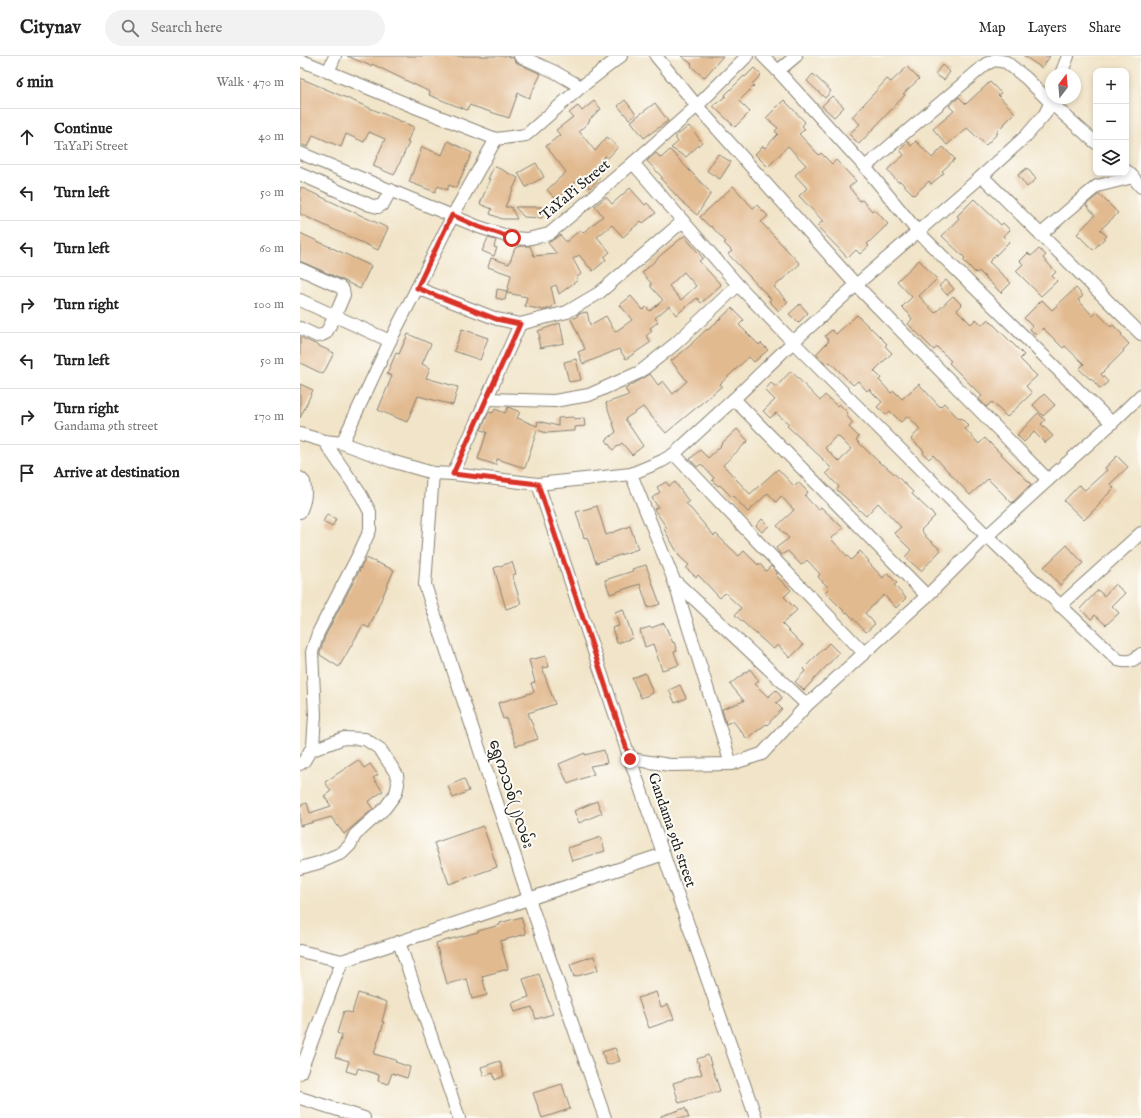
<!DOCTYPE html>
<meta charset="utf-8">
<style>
body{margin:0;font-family:"IM FELL English","Noto Sans Myanmar",serif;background:#f2f2f2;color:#222}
.controls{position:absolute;right:12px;top:12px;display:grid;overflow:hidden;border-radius:8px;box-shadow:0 2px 6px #0003}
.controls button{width:36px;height:36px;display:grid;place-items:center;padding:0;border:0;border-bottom:1px solid #e0e0e0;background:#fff;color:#222;font:20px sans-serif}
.compass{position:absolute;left:745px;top:12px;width:36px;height:36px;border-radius:50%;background:#fff;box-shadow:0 2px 6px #0003;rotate:16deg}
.stop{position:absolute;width:12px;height:12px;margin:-9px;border:3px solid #d93025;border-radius:50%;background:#fff}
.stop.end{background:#d93025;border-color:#fff;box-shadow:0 1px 4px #0008}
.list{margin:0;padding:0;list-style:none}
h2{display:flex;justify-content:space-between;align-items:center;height:52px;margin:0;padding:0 16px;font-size:17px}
h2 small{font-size:13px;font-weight:400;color:#767676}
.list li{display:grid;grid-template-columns:26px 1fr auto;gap:12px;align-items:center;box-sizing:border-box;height:56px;padding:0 16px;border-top:1px solid #e0e0e0}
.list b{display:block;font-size:15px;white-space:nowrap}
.list p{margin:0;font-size:13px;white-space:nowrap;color:#767676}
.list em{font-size:13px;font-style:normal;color:#767676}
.icon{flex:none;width:22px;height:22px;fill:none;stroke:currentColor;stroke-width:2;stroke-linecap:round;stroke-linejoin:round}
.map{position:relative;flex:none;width:841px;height:1062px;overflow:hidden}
header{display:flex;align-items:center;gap:24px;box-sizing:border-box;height:56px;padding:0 20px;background:#fff;border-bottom:1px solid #e0e0e0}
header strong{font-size:19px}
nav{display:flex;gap:22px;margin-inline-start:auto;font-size:14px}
.search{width:280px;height:36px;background:#f2f2f2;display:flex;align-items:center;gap:10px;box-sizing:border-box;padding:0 14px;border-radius:22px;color:#767676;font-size:15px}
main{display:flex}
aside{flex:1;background:#fff}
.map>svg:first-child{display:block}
.building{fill:#e2ba90;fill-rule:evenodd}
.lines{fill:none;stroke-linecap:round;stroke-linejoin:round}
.minor-casing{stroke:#868072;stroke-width:14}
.minor{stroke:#fff;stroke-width:12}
.route{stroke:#d93025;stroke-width:5}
.labels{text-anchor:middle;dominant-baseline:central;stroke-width:4;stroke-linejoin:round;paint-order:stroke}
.street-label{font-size:15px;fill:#1c1c1c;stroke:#fdfcf7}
</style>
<header>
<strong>Citynav</strong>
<div class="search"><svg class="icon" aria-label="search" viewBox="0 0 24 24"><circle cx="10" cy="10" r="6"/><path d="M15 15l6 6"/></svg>Search here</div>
<nav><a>Map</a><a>Layers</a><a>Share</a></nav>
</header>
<main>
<aside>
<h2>6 min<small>Walk · 470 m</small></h2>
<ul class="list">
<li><svg class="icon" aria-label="ahead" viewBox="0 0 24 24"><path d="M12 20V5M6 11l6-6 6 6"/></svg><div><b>Continue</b><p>TaYaPi Street</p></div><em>40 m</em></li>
<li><svg class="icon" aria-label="left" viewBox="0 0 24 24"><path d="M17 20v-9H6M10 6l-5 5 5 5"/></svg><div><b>Turn left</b></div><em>50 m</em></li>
<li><svg class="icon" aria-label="left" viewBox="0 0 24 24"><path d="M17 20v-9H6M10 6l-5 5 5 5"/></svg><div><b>Turn left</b></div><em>60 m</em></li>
<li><svg class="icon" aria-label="right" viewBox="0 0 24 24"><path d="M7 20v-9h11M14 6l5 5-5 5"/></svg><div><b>Turn right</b></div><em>100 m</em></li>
<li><svg class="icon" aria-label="left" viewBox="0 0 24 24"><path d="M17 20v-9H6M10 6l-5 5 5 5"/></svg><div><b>Turn left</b></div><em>50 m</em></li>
<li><svg class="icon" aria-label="right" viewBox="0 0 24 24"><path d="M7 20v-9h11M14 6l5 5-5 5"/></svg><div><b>Turn right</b><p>Gandama 9th street</p></div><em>170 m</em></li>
<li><svg class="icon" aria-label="arrive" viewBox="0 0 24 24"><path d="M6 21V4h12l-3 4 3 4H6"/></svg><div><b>Arrive at destination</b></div></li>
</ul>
</aside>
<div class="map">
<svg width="841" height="1062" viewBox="0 0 841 1062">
<rect width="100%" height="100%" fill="#fdfcf7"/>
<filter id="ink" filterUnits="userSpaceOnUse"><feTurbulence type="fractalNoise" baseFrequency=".025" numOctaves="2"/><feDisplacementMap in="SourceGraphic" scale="8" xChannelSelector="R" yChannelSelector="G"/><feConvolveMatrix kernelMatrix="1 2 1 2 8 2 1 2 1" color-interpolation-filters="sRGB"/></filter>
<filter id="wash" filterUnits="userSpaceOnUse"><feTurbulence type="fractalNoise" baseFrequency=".012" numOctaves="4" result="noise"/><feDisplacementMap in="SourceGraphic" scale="16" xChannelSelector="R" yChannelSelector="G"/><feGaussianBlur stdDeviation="0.9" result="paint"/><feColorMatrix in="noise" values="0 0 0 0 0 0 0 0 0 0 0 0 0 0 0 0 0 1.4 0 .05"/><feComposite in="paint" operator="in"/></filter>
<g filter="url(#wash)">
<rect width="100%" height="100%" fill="#f1e4c8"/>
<g id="blocks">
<g class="building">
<path d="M47,0h160l6,2 4,5 24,11 -12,24 -11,-5 -9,25 -40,-13 -2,5 -8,-3 -30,-12 1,-3 -58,-28 -1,2z"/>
<path d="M381,0h42l-19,22 -13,-12 1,-2z"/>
<path d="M724,0h26l-8,12z"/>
<path d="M642,9l8,7 -6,8 -9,-6z"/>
<path d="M607,11l12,12 -16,15 2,1 -46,49 -10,-10 11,-10 -8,-7 35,-38 4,3z"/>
<path d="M454,12l7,7 -9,9 2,2 -15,15 11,11 -15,15 -22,-21 13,-10 -1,-1 19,-19 1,1z"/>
<path d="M513,18l18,17 -6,7 -18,-17z"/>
<path d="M0,22l114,49 -7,15 2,1 -15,32 -21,-9 12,-27 -16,-7 -5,10 -18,-8 -5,13 -28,-12 -5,12 -8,-3z"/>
<path d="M690,26l11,11 -3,2 17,18 -19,19 2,1 -12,12 -19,-17 -20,17 -14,-16 21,-18 -5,-5 10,-9 7,7z"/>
<path d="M532,40l12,11 -10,10 -12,-11z"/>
<path d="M325,44l11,14 -7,5 -11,-13z"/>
<path d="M484,44l21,22 -3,4 3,3 -6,5 20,21 2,-2 11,11 4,-4 20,21 -7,6 11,14 2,-1 10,11 2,-2 14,15 -21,20 2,2 -9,8 -4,-4 -8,8 -31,-32 6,-5 -24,-25 8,-8 -12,-13 11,-10 -18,-19 -20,21 -13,-13 8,-8 2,2 13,-14 -3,-3 3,-3 -12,-10z"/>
<path d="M294,45l7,8 -12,11 1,1 -11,10 16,20 12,-14 11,10 -10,11 -3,-2 -13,14 8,8 -10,10 -9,-11 -24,23 -10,-10 19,-18 -20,-26 14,-11 -4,-5 17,-13 -4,-4 9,-7 4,5z"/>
<path d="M355,47l13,18 -24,17 -13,-17z"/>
<path d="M389,70l13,16 -16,15 -15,-9 7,-6 -2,-3v-3z"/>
<path d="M148,85l24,12 -16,35 -7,-3 -2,5 -9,-4 -3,6 -26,-10 13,-35 20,8z"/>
<path d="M616,85l16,17 11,-11 12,12 -13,12 2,2 -13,11 -2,-3 -15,14 -14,-14 -2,1 -11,-12 17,-15 -4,-5 8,-8 3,4z"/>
<path d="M370,94l41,43 -14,22 -13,-11 -23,-25 1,-2 -15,-16 9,-8 5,5z"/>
<path d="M418,98l13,8 -11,17 -13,-8z"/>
<path d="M236,107l8,14 -18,10 -8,-14z"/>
<path d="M194,110l24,12 -13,29h6l6,12h-15l-12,-5 2,-5 -12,-5 10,-25h-2z"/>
<path d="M727,112l9,11 -9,8 -9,-12z"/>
<path d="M433,130l20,22 4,-3 11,11 -7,6 39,42 -26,23 14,15 -9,9 -10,-10 2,-2 -43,-45 4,-3 -8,-8 2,-1 -15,-16 -1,1 -10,-10z"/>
<path d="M0,131l88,41 -10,22 -78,-36z"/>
<path d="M330,132l15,17 2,-2 9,10 -13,10 -2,-2 -18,16 -11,-12 -15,12 13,15 -6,5 2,3 -13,11 -3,-4h-1l-10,-12 -6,4 8,15 -5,4 2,2 -19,14 -3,-9 -5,2 4,17 -4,4 -8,2 -18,-4 2,-9 -20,-4 4,-18 -23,-8 3,-9 18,6 6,-16 7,-2h8l4,10 23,-2 -9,-11 12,-8 6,7 14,-12 3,3 20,-17 -8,-10 11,-9 6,7z"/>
<path d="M799,138l19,19 -18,17 7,6 -14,14 -16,-16 18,-19 -9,-10z"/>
<path d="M674,143l27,26 2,-2 7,7 -7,6 6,6 -20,20 22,21 -10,10 -22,-22 -3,2 -13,-13 2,-2 -23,-22 17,-18 -2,-2z"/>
<path d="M215,151h27v11l-18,-1z"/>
<path d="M0,177l71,33 -11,23 -17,-9 -43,-19z"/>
<path d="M384,180l19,22 -4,3 22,24 -20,18 -4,-5 -21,17 -7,-9 -14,12 3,4 -8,6 2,3 -6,5 5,6 -25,17 -7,-10 -36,15 -5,-12 7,-3 -14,-30 6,-2v-2l1,-1 9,-2 3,13 16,-9 9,16 17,-12 -12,-15 11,-9 12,14 3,-3 4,4 13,-11 -12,-13v-4l-9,-10 19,-18zM384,216l12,14 -15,14 -12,-14z"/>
<path d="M188,182l8,2 -2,7 3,1 -3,8 -12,-5z"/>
<path d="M739,193l7,6 -3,3 13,14 -4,4 5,5 -16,15 -25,-25 7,-7 -3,-3 8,-8 3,3z"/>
<path d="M619,204l18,19 -18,17 16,17 18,-17 9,9 -5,5 14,14 5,-5 6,6 6,-6 36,36 -4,4 17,17 -11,10 6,7 -25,24 -15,-15 -6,5 -7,-8 3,-3 -33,-33 2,-2 -14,-14 -3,3 -26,-26 4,-5 -2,-3v-1l-8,-8 10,-10 -15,-16z"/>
<path d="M646,224l8,9 -7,6 -8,-9z"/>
<path d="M776,232l7,8 -5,4 15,16 4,-4 14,15 2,-2 9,9 -1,1 8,9 -6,6 1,1 -23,23 7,8 -8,7 -9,-11 -1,1 -11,-10 5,-5 -19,-18 -2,2 -20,-20 -7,7 -6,-6 2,-3 -8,-8 18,-18 10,10z"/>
<path d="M197,233l10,2 -2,9 -9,-2z"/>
<path d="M500,248l8,9 -10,10 -9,-9z"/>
<path d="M432,252l12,12 -5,5 20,20 2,-2 7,7 -14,12 -5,-5 -29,27 2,2 -56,47 -23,-26 -18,12 18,27 -11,9 -10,-12 -9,7 -7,-10 10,-8 -10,-29 23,-8 -4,-6 25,-15 8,11 5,-4 10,13 14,-13 -16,-20 21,-17v-1l15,-14 1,1z"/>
<path d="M557,259l14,14v-1l16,16 -2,2 7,7 -18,18 7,7 -2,2 12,13 3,-2 8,8 17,-15 21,23 4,-4 15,16 2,-1 8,8 -4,3 14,15 6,-6 46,46 -19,19 -24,-24 -18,16 -37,-40 -4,4 -6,-6 1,-2 -13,-12 9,-10 -12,-13 -7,6 -11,-11 -4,4 -9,-8 5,-5 -13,-13 -2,2 -9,-10 -5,4 -23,-23 -3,3 -11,-11 13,-13 -4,-5 7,-6 4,4z"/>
<path d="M260,267l4,20 -24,5 -2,-10h2l-2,-7z"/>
<path d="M162,273l26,9 -8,22 -26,-9z"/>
<path d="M108,278l23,10 -9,20 8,4 -4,10 32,9 -5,18 -35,-9 -11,26 -29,-12 14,-34 -5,-2 9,-21 3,1z"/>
<path d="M0,281l34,16 -11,21 -23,-11z"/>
<path d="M276,303l5,21 -12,2 -5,-20z"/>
<path d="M491,315l29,30 5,-6 12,11 2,-2 9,9 -2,2 7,8 -4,4 10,10 -3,3 26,25 1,-1 16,14 14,14 -1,2 23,22 -14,14 6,8 14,12 -20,21 -16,-14 6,-7 -17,-17 7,-6 -23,-24 -12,13 -29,-26 2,-3 -13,-14 5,-5 -9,-9h1l-36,-33 2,-2 -13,-11 -6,5 -7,-7 12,-11 -10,-10 6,-7 5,4zM537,379l14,14 -12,13 -14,-14z"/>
<path d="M0,328l13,6 -13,28z"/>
<path d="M744,338l11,11 -12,11 -10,-11z"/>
<path d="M208,351l12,5 -3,6 20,8 1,-5 20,5v-8l16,-1v2l10,-1 1,8 -10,1v4h-3l-25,2 -10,-3 -12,38 -28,-9 -1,6 -18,-6 9,-27 -6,-2 8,-18 4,1 2,-4 10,4z"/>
<path d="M738,357l7,7 -4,4 12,12 -8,7 -11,-11 -10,10 -7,-7z"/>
<path d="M437,373l11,12 -25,24 27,29 28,-25 16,17 4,-4 10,10 -3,4 13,14 3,-3 22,21 -12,11 20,21 9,-9 9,10 -1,1 15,16 4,-5 10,10 -3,2 12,13 -10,10 -12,-13 -19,18 10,11 -9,8 -19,-20 -1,1 -21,-21 4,-4 -11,-11 2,-3 -13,-14 -6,5 -13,-14 -7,4 -5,-7 13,-10 -12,-12 17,-16 -13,-14 -5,6 -8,-9 -20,19 -15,-16 -1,1 -12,-12 -2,1 -6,-6 2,-2 -13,-14 -4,3 -7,-8 10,-9 8,8 13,-12 -1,-1z"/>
<path d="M817,400l11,11 -18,17 4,4 -15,15 1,1 -16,16 -20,-19 15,-16 6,5 22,-20 -2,-2z"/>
<path d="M366,426l3,4 6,-4 14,20 -3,1 28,33 2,-2 23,22 5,-5 14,14 1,-2 7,8 5,-5 7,7 -3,2 16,15 -7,7 13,13 -15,14 21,21 -13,13 -12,-13 -5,4 -38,-34 6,-7 -16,-15 -5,5 -22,-23 -2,2 -10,-9 3,-3 -9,-8 -16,-28 3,-1 -13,-19 4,-2 -6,-9 8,-6 -3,-5z"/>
<path d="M297,450l9,29 24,-9 8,23 -42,14 -9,-26 -3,1 -8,-26z"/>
<path d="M27,458l9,5 -4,8 -9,-5z"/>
<path d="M462,463l7,7 -7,6 -6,-6z"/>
<path d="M767,489l16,18 -23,22 -16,-18z"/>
<path d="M66,502l28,12 -25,58 -6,-3 -24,42 -19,-12v-2l5,-17z"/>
<path d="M212,506l4,12 -4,1 9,29 -15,5 -12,-41z"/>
<path d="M346,509l14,39 -12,4 -8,-24 -30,10 -5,-14 28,-9 -1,-2z"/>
<path d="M815,528l10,9 -13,13 7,7 -13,12 -11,-10 -4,4 -11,-10 18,-19 6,6z"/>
<path d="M323,553l10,29 -16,5 -5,-15 7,-2 -4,-14z"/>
<path d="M364,567l9,20 1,-1 3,9 -3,1 5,13 -17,5 -9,-26 -8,3 -5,-17 10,-3 1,1z"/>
<path d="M529,587l10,10 -35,37 -9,-8 10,-11 -2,-2z"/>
<path d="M246,600l3,11 -7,1 13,36 -27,9 10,26 -22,7 -10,-28 -3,1 -5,-16 36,-11 -3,-9 4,-1 -6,-22z"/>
<path d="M450,613l9,12 -4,3 13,13 8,-7 6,8 -6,5 6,6 -15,16 -1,-1 -19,15 -14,-18 -7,3 -4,-15 22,-8 -14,-17z"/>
<path d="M345,617l8,20 -12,5 -9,-20z"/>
<path d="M380,629l6,13 -11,5 -6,-13z"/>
<path d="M304,694l3,13 -17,3 4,8 -26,10 -9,-20 26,-11v2z"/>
<path d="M58,704l6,8 6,-4 8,11 -5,3 10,13 -15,11 5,7 -29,25 -13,-17 -31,9v-21l7,-2 3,10 21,-7 -7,-10 7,-5 -6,-9z"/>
<path d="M164,723l5,12 -16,7 -5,-12z"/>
<path d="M297,745l5,12 -23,10 -5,-12z"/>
<path d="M183,770l14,41 -48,17 -15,-41z"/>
<path d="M301,781l4,14 -33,10 -4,-13z"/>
<path d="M221,861l5,17 -26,7 8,28 -26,7 5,19 -15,4 -5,-20 -20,5 -11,-41 42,-11v-1l22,-6v-2z"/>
<path d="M294,900l4,14 -24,7 -4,-13z"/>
<path d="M239,918l14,40 -17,5 -4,-12 -17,5 -3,-9 17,-6 -6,-18z"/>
<path d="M356,936l5,15 7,-3 6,15 -25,9 -11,-30z"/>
<path d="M58,937l29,9 -5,20h2l-10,32 22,6 -1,2 15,5 -3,11 -15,-5 -4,11 -10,-3 1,-6 -21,-7 -2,6 -10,-3 3,-10 -14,-4 7,-22 -5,-2 7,-22 8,2z"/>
<path d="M315,992l5,13 -13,4 -5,-13z"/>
<path d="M408,999l12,36 -41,12 -6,-20 29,-9 -5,-15z"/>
<path d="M200,1005l4,15 -9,4 -2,-7 -9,3 -3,-9z"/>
<path d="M262,1028l8,25 -28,9 -9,-25z"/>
<path d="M385,1052l4,10h-28v-2z"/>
</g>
</g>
</g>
<g filter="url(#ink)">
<use href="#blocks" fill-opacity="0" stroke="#868072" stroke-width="1"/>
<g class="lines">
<g class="minor-casing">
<g id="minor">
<path d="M220,0l35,16 26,15"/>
<path d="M356,0l41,50 159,179 192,195"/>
<path d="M463,0l15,15 87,96 53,65 194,191"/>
<path d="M0,4l112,46 84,33 30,-4 55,-48 40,-31"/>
<path d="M478,15l18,-15"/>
<path d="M28,16l7,-16"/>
<path d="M761,18l7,-18"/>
<path d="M0,97l179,74 34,11 14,1 22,-5 84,-71 64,-57 50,-50"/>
<path d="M333,107l105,122 55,57 194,194 131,124c11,3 15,1 23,-6"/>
<path d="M565,111l121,-103 9,-4 11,2 20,16 25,25 45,40"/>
<path d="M827,115l6,6 8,10"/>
<path d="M0,117l2,2 68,30 8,2 5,-3 8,-14"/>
<path d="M682,120l159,158"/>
<path d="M740,179l45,-39 12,-10 36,-9"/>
<path d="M0,213l40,18 3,3 1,5 -9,21 -9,17 -4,2 -5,1 -17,-8"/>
<path d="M117,232l80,31 23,5 47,-12 32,-19 84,-72"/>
<path d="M0,244l90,41"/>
<path d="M187,343l67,2 35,-6 51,-23 35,-28 63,-59"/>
<path d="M434,343l193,197"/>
<path d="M0,378l24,7 18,2 49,18 42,12 20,1 85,10 93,-10 31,-13 12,-7 60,-55 59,-57 63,-57 126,-109 44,-40 19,-22 8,-16"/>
<path d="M42,387l48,-102 27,-53 36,-73 43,-76"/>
<path d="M374,398l190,199"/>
<path d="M133,417l-8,112 104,314 76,219"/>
<path d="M153,418l67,-150"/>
<path d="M331,418l42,104 58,186"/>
<path d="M0,422l4,4c2,12 1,19 -4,30"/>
<path d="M238,428l92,275 126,359"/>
<path d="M373,523l134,126"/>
<path d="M760,550l81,-73"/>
<path d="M330,703l40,6 61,-1 31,-10 45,-49 120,-109 60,-60 61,-56 64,-57 29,-28"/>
<path d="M0,708l4,-3 9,-15 2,-31 -3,-63 6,-19 41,-79 11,-24v-18l-9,-17 -37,-54"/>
<path d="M0,812l18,-5 24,-10 8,-8 5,-10 30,-27 11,-15 2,-9 -1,-9 -17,-26 -15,-10 -21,-1 -34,13"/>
<path d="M99,886l60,176"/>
<path d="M0,895l42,10 322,-107"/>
<path d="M0,1017l42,-112"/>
<path d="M0,1042l64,20"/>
</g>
</g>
<use href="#minor" class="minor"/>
</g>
</g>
<g class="lines" filter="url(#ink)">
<path class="route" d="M212,182l-33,-11 -27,-12 -35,73 79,31 24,5 -67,150 85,10 92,275"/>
</g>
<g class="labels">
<g class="street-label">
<text transform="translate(275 134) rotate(-40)">TaYaPi Street</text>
<text transform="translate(211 738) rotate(72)">ရွှေကသစ်(၂)လမ်း</text>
<text transform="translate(372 774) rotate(71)">Gandama 9th street</text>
</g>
</g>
</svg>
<div class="controls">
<button>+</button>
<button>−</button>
<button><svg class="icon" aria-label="layers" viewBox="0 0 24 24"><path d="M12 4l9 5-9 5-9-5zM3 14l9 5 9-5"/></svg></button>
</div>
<svg class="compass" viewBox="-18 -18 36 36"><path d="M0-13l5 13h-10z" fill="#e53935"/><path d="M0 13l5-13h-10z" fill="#767676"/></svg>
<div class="stop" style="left:212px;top:182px"></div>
<div class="stop end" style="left:330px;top:703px"></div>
</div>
</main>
